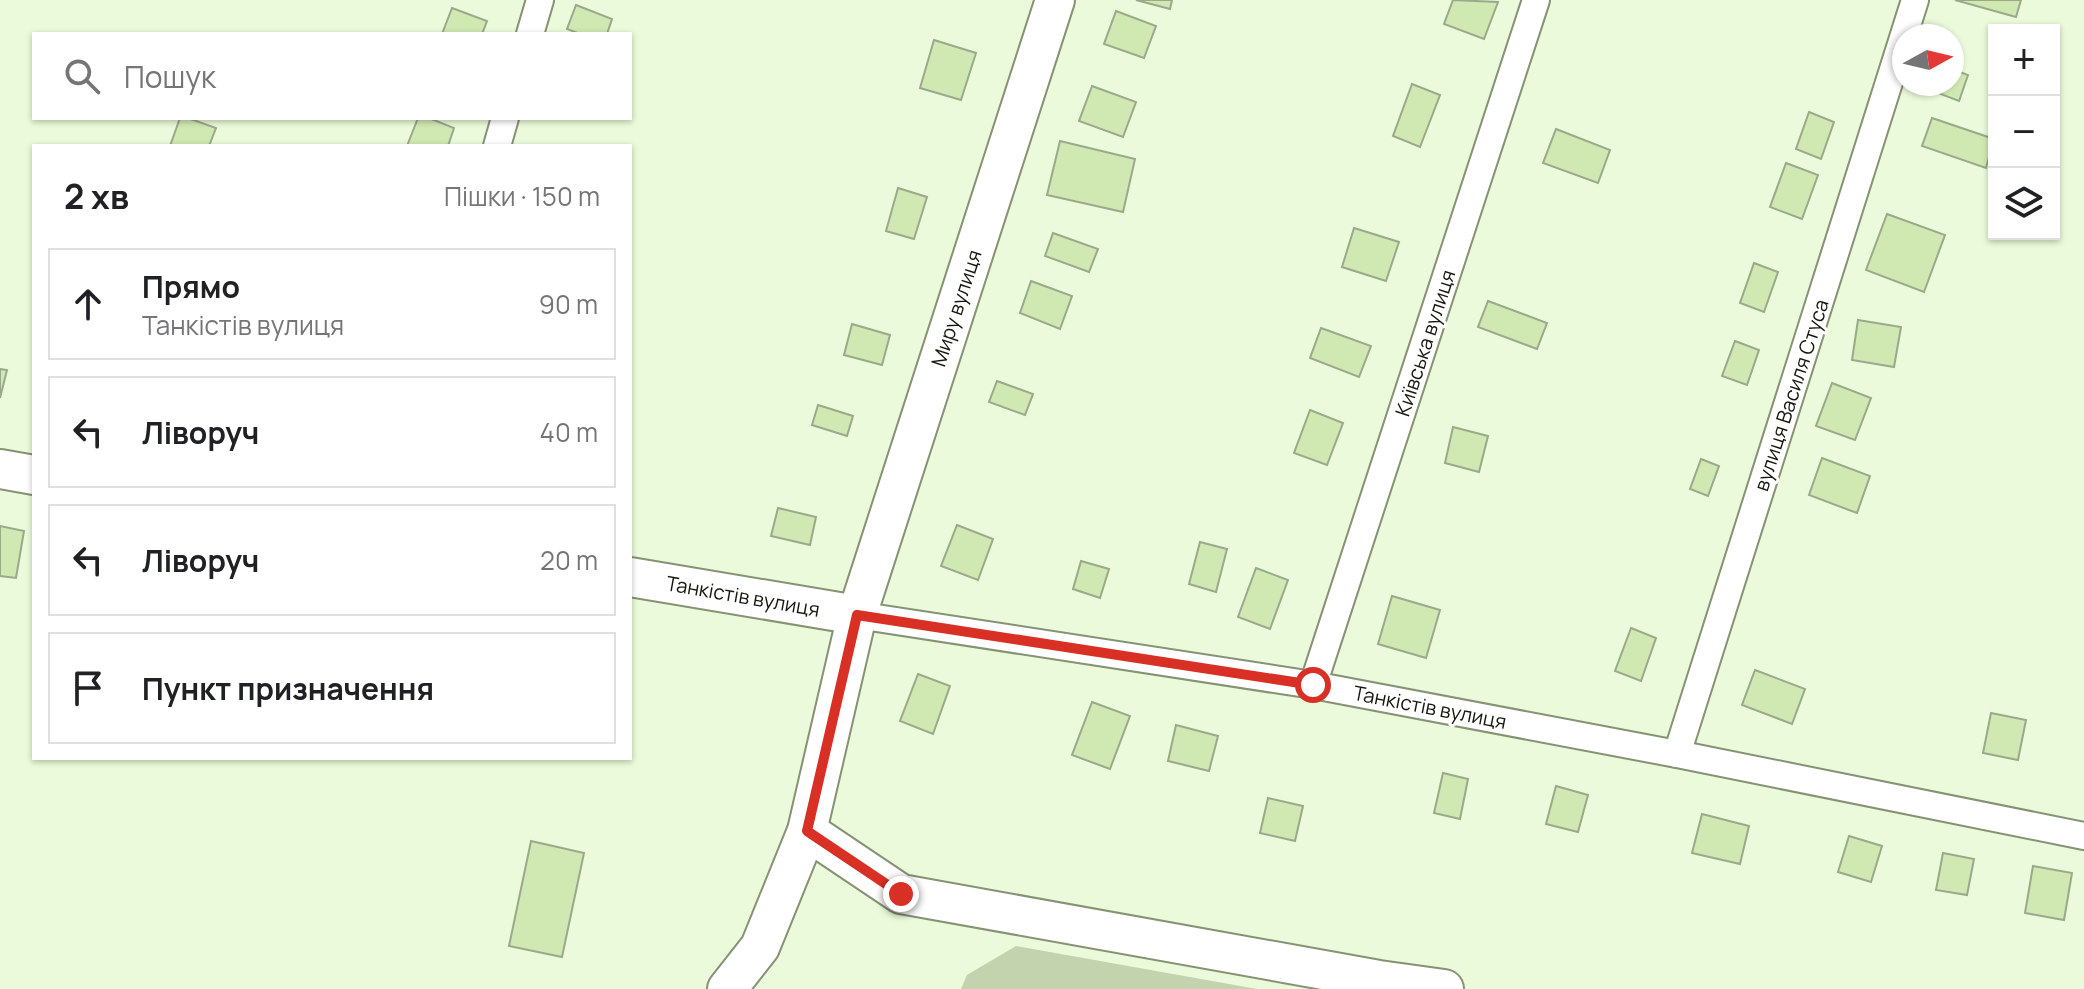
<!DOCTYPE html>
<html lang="uk">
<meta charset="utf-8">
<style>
body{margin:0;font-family:Manrope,sans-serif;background:#f2f2f2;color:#202124}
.controls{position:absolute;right:24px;top:24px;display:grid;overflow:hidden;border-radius:0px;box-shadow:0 2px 6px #0004}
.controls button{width:72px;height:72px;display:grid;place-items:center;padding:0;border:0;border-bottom:2px solid #e0e0e0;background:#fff;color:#202124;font:40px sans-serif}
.compass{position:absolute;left:1892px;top:24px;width:72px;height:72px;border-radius:50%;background:#fff;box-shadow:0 2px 6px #0004;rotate:82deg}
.stop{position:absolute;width:24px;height:24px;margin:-18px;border:6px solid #d93025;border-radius:50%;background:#fff}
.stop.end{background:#d93025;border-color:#fff;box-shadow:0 2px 8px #0008}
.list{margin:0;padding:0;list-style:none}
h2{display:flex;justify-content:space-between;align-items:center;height:104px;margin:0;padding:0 32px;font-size:34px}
h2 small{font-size:26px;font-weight:400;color:#757577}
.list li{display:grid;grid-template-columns:52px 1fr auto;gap:24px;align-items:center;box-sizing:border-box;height:112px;margin:0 16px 16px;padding:0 16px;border:2px solid #e0e0e0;border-radius:0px}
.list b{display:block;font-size:30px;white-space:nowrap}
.list p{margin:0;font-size:26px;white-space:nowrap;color:#757577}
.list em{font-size:26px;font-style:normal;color:#757577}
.icon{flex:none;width:44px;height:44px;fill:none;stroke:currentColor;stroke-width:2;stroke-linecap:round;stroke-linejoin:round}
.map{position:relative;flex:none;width:2084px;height:989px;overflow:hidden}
.search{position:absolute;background:#fff;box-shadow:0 2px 6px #0004;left:32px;top:32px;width:600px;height:88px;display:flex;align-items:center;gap:20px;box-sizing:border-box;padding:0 28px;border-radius:0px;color:#757577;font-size:30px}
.panel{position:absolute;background:#fff;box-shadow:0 2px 6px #0004;left:32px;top:144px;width:600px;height:616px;border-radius:0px}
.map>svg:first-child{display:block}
.green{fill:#c2d3ad}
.building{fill:#d0e9b2;stroke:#9ba98b;stroke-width:2}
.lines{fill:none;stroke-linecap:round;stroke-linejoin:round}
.street-casing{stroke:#859274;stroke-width:30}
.secondary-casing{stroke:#859274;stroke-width:42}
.street{stroke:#fff;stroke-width:26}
.secondary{stroke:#fff;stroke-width:38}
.route{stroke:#d93025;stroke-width:10}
.labels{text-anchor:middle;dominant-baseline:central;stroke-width:6;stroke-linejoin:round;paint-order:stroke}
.street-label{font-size:20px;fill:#13180d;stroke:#fff}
</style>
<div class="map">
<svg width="2084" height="989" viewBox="0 0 2084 989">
<rect width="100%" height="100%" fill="#ebfada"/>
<path class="green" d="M1016,946l241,43h-296l6,-14z"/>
<g class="building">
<path d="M1136,0h36l-2,9z"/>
<path d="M1453,0l45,2 -14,37 -40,-15z"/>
<path d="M1955,0h66l-5,17z"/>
<path d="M576,5l36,14 -5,15h-27l-13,-5z"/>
<path d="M452,8l35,13 -5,13h-40z"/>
<path d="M1116,11l40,15 -12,32 -40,-14z"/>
<path d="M934,40l42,13 -15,47 -41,-12z"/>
<path d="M1952,69l16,6 -9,26 -34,-13 1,-4h26z"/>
<path d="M1412,84l28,11 -20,52 -27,-11z"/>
<path d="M1092,86l44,16 -13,35 -44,-16z"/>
<path d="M1809,112l25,10 -13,37 -25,-10z"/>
<path d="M180,118h8l28,10 -7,18h-39z"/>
<path d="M418,118h11l25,10 -6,18h-41z"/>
<path d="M1932,118l62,21 -8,29 -64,-22z"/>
<path d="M1556,129l54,21 -12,33 -55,-20z"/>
<path d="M1060,141l75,18 -12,53 -76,-17z"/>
<path d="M1786,163l32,12 -16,44 -32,-12z"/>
<path d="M898,188l29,9 -13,42 -28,-8z"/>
<path d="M1887,214l58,21 -21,57 -58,-22z"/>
<path d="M1354,228l45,14 -13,39 -44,-14z"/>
<path d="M1053,233l45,16 -9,23 -44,-16z"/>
<path d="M1754,263l24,9 -14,40 -24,-9z"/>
<path d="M1031,281l41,15 -12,33 -40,-16z"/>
<path d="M1488,301l59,22 -10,26 -59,-22z"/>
<path d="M1858,320l43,7 -7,40 -42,-7z"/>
<path d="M852,324l38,11 -8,30 -38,-10z"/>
<path d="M1321,328l50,18 -12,31 -49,-19z"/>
<path d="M1735,341l24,9 -12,35 -25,-9z"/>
<path d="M0,369l7,1 -7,28z"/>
<path d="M997,381l36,13 -8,21 -36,-13z"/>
<path d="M1832,383l39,15 -16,42 -39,-14z"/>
<path d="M818,405l35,11 -6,20 -35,-11z"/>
<path d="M1310,410l33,13 -16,42 -33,-12z"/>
<path d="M1453,427l35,9 -9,36 -34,-9z"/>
<path d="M1822,458l48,18 -13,37 -48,-18z"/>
<path d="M1701,459l18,7 -11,30 -18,-7z"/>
<path d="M778,508l38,9 -6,28 -39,-9z"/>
<path d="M957,525l36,14 -15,41 -37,-14z"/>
<path d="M0,526l24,5 -8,47 -16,-2z"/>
<path d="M1200,542l27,7 -11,43 -27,-8z"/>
<path d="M1081,561l28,8 -9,29 -27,-9z"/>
<path d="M1256,568l32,12 -18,49 -32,-12z"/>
<path d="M1392,596l48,14 -14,48 -48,-14z"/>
<path d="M1631,628l25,10 -15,43 -26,-10z"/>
<path d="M1755,670l50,19 -13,35 -50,-19z"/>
<path d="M918,674l32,12 -17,48 -33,-13z"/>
<path d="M1092,702l38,14 -20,53 -38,-14z"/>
<path d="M1991,713l35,7 -8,40 -35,-7z"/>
<path d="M1176,725l42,11 -9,35 -41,-10z"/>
<path d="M1443,773l25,6 -8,40 -26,-6z"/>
<path d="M1556,786l32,9 -10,37 -32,-8z"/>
<path d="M1268,798l35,8 -8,35 -35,-8z"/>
<path d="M1702,814l47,12 -9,38 -48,-11z"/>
<path d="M1849,836l33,10 -11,36 -33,-10z"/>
<path d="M531,841l53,12 -22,104 -53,-11z"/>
<path d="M1943,853l31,6 -7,36 -31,-5z"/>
<path d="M2033,866l39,7 -8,47 -39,-7z"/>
</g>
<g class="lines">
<g class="street-casing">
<g id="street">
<path d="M530,34l10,-34"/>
<path d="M497,146l8,-28"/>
<path d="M857,615l456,70 364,69 407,82"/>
<path d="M1313,685l223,-685"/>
<path d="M1677,754l238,-754"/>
</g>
</g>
<g class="secondary-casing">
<g id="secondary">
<path d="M0,469l34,6"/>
<path d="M630,577l227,38"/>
<path d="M807,831l94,63 478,86 65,9"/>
<path d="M727,989l33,-42 47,-116 50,-216 198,-615"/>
</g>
</g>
<use href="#street" class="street"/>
<use href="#secondary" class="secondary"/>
</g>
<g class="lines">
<path class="route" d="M901,894l-94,-63 50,-216 456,70"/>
</g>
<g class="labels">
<g class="street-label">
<text transform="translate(956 308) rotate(-72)">Миру вулиця</text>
<text transform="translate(1425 343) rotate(-72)">Київська вулиця</text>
<text transform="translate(1791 395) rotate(-72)">вулиця Василя Стуса</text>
<text transform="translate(743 596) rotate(10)">Танкістів вулиця</text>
<text transform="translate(1430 707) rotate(11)">Танкістів вулиця</text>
</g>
</g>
</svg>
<div class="controls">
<button>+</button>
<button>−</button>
<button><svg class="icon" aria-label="layers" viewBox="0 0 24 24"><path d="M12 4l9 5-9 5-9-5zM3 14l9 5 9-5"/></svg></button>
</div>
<svg class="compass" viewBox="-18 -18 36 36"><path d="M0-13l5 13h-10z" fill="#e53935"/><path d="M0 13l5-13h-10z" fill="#757577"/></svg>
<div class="stop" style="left:1313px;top:685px"></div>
<div class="stop end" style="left:901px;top:894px"></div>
<div class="search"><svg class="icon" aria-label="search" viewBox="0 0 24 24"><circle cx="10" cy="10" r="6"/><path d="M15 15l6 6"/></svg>Пошук</div>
<section class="panel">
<h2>2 хв<small>Пішки · 150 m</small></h2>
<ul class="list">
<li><svg class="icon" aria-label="ahead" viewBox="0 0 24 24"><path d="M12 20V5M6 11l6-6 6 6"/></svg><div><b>Прямо</b><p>Танкістів вулиця</p></div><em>90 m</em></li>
<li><svg class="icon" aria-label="left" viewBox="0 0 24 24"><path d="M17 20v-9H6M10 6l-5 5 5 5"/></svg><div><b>Ліворуч</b></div><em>40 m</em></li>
<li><svg class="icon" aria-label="left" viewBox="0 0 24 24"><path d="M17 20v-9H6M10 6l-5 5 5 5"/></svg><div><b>Ліворуч</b></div><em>20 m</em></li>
<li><svg class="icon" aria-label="arrive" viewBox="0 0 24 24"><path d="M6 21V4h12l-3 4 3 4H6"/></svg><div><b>Пункт призначення</b></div></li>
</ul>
</section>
</div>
